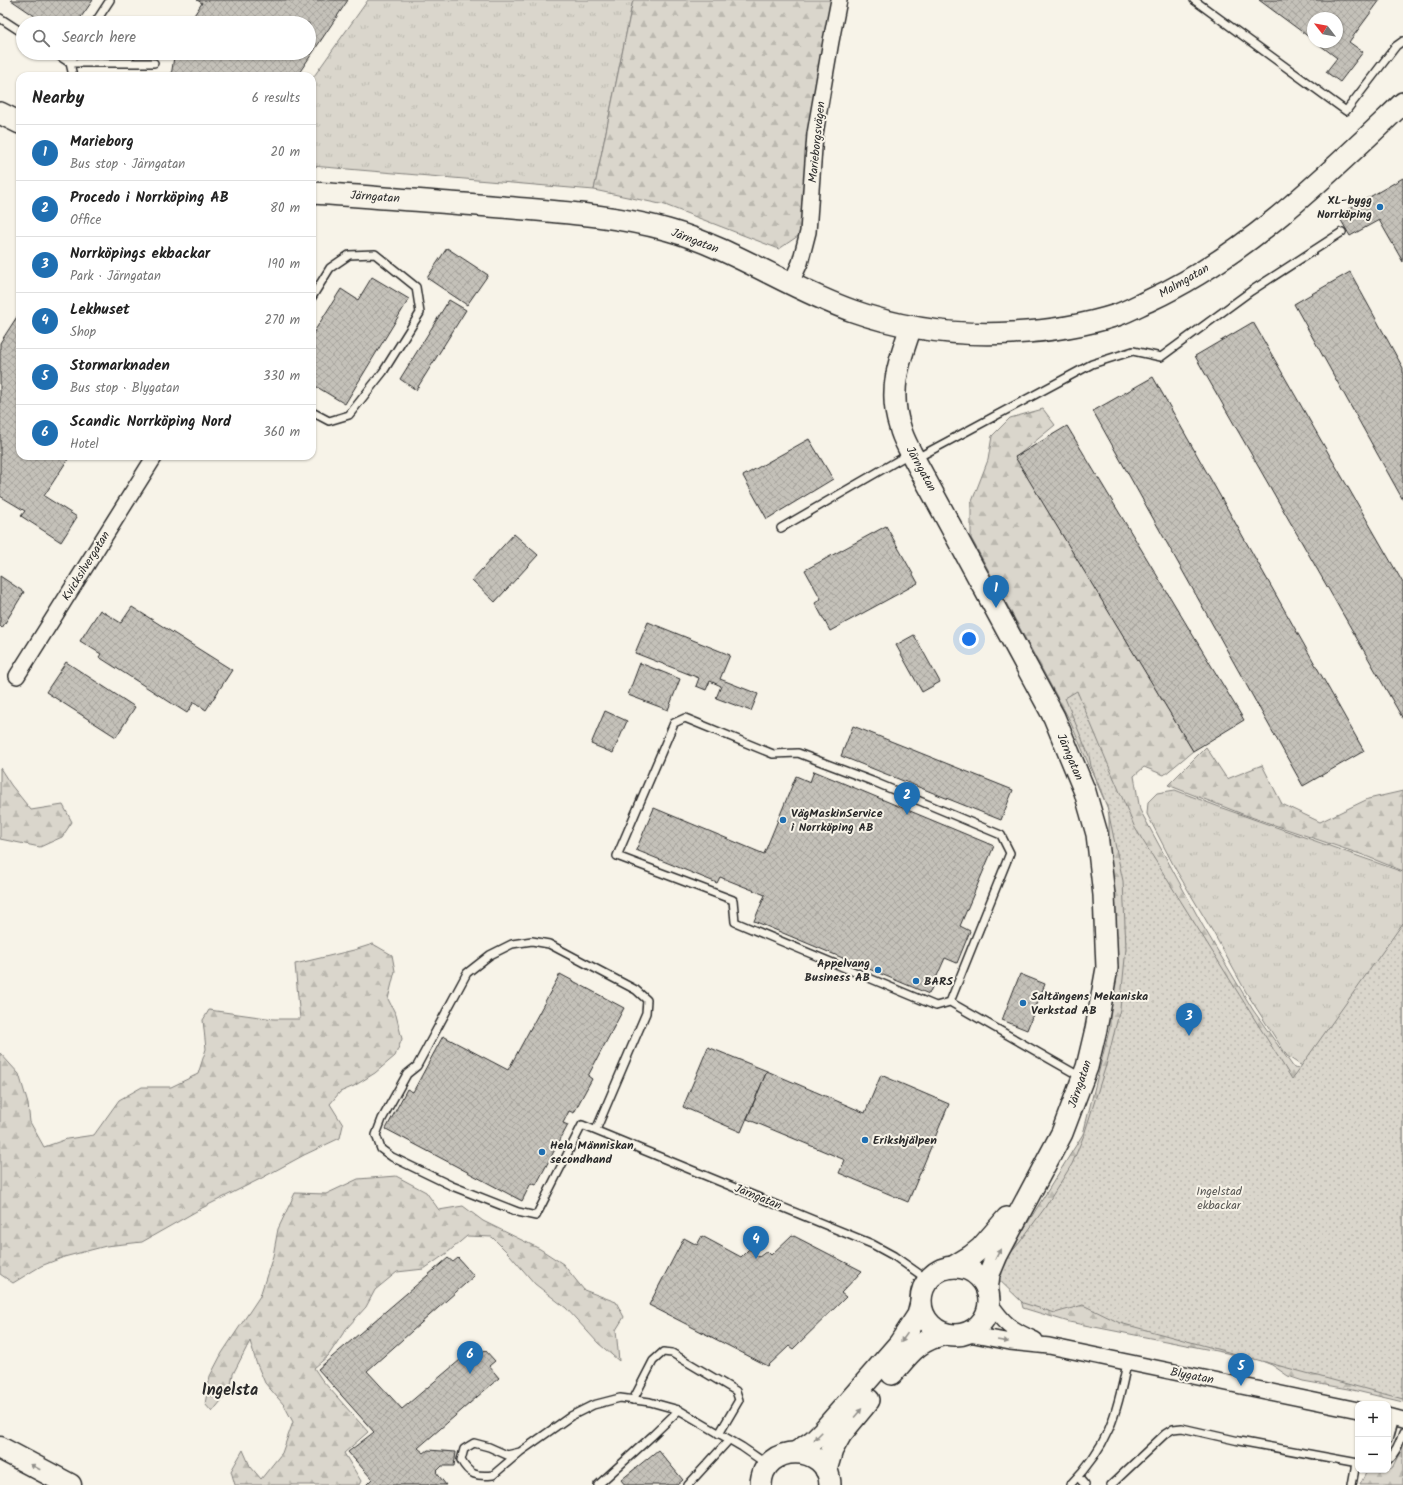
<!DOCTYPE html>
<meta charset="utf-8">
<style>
body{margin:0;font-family:Kalam,sans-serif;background:#f2f2f2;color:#222}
.controls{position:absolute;right:12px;bottom:12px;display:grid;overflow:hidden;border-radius:8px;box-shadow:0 1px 3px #0004}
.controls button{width:36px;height:36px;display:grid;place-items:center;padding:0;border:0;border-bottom:1px solid #e0e0e0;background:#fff;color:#222;font:20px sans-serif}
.compass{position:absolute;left:1307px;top:12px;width:36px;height:36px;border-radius:50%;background:#fff;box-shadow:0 1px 3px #0004;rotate:301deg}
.you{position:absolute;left:969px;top:639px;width:14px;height:14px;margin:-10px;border:3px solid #fff;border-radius:50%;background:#1a73e8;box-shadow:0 0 0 6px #1a73e833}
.badge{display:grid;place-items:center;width:26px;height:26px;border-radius:50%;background:#1f6fb2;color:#fff;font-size:13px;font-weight:700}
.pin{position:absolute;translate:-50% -33px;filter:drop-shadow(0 1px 2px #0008)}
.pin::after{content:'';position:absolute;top:21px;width:14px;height:12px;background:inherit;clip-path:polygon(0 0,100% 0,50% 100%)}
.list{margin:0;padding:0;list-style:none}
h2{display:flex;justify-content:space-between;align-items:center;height:52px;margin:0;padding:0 16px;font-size:17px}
h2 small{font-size:13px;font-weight:400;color:#767676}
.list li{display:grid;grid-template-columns:26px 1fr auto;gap:12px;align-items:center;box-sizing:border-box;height:56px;padding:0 16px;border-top:1px solid #e0e0e0}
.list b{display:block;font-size:15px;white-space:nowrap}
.list p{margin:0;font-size:13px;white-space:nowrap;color:#767676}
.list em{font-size:13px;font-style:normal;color:#767676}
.icon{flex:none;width:22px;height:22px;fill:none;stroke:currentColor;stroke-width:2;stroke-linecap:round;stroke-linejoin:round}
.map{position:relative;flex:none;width:1403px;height:1485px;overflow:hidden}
.search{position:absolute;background:#fff;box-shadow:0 1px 3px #0004;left:16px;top:16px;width:300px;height:44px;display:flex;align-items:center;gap:10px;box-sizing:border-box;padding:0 14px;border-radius:22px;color:#767676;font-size:15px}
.panel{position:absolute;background:#fff;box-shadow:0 1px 3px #0004;left:16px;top:72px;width:300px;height:388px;border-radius:12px}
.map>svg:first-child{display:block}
.grass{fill:url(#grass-tufts);stroke:#82807c}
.forest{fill:url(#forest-firs);stroke:#82807c}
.park{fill:url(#park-dots);stroke:#82807c}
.building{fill:url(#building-cross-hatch);stroke:#2b2b2b}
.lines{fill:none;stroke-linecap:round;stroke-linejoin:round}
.lane-casing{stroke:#2b2b2b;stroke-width:10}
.street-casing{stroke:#2b2b2b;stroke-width:18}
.secondary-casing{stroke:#2b2b2b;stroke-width:24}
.highway-casing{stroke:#2b2b2b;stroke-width:25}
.lane{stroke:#f7f3e8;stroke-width:7}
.street{stroke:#f7f3e8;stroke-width:15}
.secondary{stroke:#f7f3e8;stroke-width:21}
.highway{stroke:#f7f3e8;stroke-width:22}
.oneway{fill:#918f8a}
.poi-dot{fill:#1f6fb2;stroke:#f7f3e8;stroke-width:1.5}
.labels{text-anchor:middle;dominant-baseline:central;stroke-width:4;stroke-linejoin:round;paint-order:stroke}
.street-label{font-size:12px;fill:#2b2b2b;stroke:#f7f3e8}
.poi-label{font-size:12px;font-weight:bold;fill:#2b2b2b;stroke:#f7f3e8;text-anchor:start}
.park-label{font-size:12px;fill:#575653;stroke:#f7f3e8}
.district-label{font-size:16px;font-weight:bold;fill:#2b2b2b;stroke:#f7f3e8}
</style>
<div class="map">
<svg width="1403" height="1485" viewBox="0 0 1403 1485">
<defs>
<pattern id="grass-tufts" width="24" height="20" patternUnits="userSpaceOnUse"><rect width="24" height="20" fill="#dad6cc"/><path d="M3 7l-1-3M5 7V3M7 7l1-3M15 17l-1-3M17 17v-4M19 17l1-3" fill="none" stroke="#bbb8af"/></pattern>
<pattern id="forest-firs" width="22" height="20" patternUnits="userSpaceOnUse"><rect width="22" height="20" fill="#dad6cc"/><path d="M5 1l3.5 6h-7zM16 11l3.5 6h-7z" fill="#bbb8af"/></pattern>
<pattern id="park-dots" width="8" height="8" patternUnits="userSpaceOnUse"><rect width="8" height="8" fill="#dad6cc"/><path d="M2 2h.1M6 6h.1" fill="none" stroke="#bbb8af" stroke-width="1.8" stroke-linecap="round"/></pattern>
<pattern id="building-cross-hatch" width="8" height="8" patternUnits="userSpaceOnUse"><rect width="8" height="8" fill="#c4c1b9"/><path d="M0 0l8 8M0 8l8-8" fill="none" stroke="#a9a69f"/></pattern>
</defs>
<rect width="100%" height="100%" fill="#f7f3e8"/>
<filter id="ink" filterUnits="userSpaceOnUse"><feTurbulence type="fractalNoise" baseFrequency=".025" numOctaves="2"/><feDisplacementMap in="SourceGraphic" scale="8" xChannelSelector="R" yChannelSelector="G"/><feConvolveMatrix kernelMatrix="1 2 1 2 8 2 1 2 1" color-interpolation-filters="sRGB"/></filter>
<g filter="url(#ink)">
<g class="grass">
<path d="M368,0h265l-39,190 -282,-24v-87z"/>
<path d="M1175,790l47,18 181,64v205l-89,-3 -27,-18 -41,-64 -33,-60 -37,-62 -29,-56 1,-12 9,-9z"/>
</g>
<g class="forest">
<path d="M633,0h199l-31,234 -22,15 -114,-44 -71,-15z"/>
<path d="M1043,409l12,16 -39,32 177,294 -29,24 -20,-8 -10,9 6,34 63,116 50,84 41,58 94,16 15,1v317l-55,-13 -45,-8 -15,-5 -16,-11 -15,-6 -188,-37 -46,-14 -14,-55 74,-119 27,-107 -1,-216 -40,-92 -98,-181v-34l17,-44 4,-24 18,-18z"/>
<path d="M1206,747l21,32 35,-14 20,39 38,18 48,-23 35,-8v80l-40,-16 -118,-40 -77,-30z"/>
<path d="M0,768l11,17 20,25 32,-5 9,17 -10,15 -22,10 -40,-8z"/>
<path d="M373,944l19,11 3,16 -7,28 8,16 6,24 -7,17 -20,17 -21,13 -14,6 -10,12 13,21 -3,13 -36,17 -44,24 -58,29 -60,34 -36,4 -42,11 -23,9 -28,17 -13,-9v-221l19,21 9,30 2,18 14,25 23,-8 27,-4 25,-35 23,-13h29l27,-13 8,-25 -3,-29 6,-10 65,9h26l-5,-55 59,-14z"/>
<path d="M396,1176l30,16 13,18 24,-4 20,15 57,28 23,15 21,26 32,12 8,15 -8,13 3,31 -21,-18 -32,-35 -31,-24 -25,-29 -18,-18 -25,-1 -20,17 -23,16 -27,3 -22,18 -9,17 -20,22 -18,27 -14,12 8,12 46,52 -24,21 17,28 -2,4h-124l-4,-14 12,-21 7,16 11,13 21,-26 11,-31 -9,-17 -19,-22 -9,-21 -6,-21 -17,33 -3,16 -18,22 -7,-8 5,-28 12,-23 38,-57 13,-40 5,-27 17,-36 31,1 32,-15z"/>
<path d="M1403,1446v39h-43l7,-14 21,-1v-1l4,-1z"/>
</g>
<path class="park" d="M1077,691l58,137 157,251 111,-156v476l-283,-76 -37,-18 -28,8 -32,-10 -30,-29 27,-32 24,-33 28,-45 12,-29 23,-73 13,-53 6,-61 -3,-67 -16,-75 -16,-40 -2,-10 -24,-58z"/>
<g class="building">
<path d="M11,0h82l-16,23h-32z"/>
<path d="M197,0h151l-51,76h-93l-2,-1 -1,1h-30l3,-19 -4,-4h139v-30h-120l13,-20z"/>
<path d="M1259,0h121l-31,42 14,10 -23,30 -14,-10 11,-14 -21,-16h21v-24h-24v22z"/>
<path d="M1403,178v84l-24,-42 -29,16 -12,-21z"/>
<path d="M447,248l41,27 -21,30 -40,-27z"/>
<path d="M1350,272l53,96v132l-109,-196z"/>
<path d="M372,277l37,22 -64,105 -33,-20v-49l29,-46 17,11z"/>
<path d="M449,300l17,10 -50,80 -16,-11z"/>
<path d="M20,312v144h50l-26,40 33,21 -16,25 -40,-26 4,-5 -25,-15v-153z"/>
<path d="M1253,322l150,261v136l-208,-363z"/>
<path d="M1153,377l211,374 -61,35 -210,-375z"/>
<path d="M1067,426l177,294 -51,31 -178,-294z"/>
<path d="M809,439l24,40 -66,40 -24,-43z"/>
<path d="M886,526l32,57 -88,48 -15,-28 6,-4 -16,-29z"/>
<path d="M514,534l24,21 -43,47 -23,-22z"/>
<path d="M0,576l24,16 -22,36 -2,-2z"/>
<path d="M132,607l100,63 -26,40 -12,-8 -7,11 -88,-56 2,-3 -21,-13 20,-31 21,13z"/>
<path d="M648,622l82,33 -10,24 38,15 -7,17 -35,-13 5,-12 -11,-5 -4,9 -10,-4 3,-8 -64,-25z"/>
<path d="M914,635l26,47 -18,10 -26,-47z"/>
<path d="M66,662l69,45 -19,30 -70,-45z"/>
<path d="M640,663l40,16 -12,31 -40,-15z"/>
<path d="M605,711l22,10 -14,32 -22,-9z"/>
<path d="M853,726l160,64 -12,30 -160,-64z"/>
<path d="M814,771l180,75 -34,80 10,5 -13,32 -12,-5 -16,36 -175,-73 11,-26 -45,-18 -3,6 -81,-33 18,-42 110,46 32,-78 14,6z"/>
<path d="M560,974l64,34 -36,68 4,3 -13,24 -5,10 -5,-2 -6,12 5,2 -32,60 -5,-2 -9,18 -136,-72 21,-40 6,3 30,-56 65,34z"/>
<path d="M1020,974l25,10 -18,46 -25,-10z"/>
<path d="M708,1047l59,24 -26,61 -58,-25z"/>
<path d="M767,1071l98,42 16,-38 68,29 -41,98 -69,-29 6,-13 -98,-41z"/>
<path d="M792,1235l70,36 -21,22 5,4 -53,52 -4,-3 -21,20 -119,-61 35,-67 13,7 5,-9 39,21 8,-8 10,8 8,-6 4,4z"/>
<path d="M448,1258l5,4 5,-4 16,18 -107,95 35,38 71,-60 6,6 6,-5 10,11 -6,5 10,12 -81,70 6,5 4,-3 28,2 -2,14h-12l-6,6 10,13h-80l6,-6 -24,-27 26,-20 -56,-63z"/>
<path d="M658,1450l25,30 -6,5h-52l-4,-5z"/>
</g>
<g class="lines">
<g class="lane-casing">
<g id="lane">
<path d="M1194,0l152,111 50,-65 7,-5"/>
<path d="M0,18l23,15"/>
<path d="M95,23l15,-23"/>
<path d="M55,53l15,10h84"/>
<path d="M73,76l-3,-13 6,-10"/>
<path d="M312,297l18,-29 19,-13 26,-1 41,33 4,26 -37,59 -34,43 -20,6 -17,-9"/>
<path d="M915,459l177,-95 41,-13 28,6 90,-66 91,-59"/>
<path d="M781,528l128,-74"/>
<path d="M950,1002l-14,4 -201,-84 -2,-22 -116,-44 57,-133 11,-5 88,36 25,-1 74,28 129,54 9,18 -60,149 131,75"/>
<path d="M596,1130l50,-117 1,-13 -11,-10 -87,-46 -17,-3 -20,3 -22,11 -23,18 -50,93 -10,8 -25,45 -6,16 5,14 11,8 60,29 66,26 18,4 46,-91 290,119 22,12 34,24"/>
<path d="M633,1400l20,-39 10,-9 9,1 64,38 3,9 -20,34"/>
<path d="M1388,1440l6,-22"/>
<path d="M520,1452l-27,23c-16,2 -24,0 -32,-15l3,-11 10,-6 15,4 18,8 13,-3 51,-36 22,-11 27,-7 30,4 29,8 63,37 26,18"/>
<path d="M1388,1460c8,-7 12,-17 15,-27"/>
<path d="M1078,1477l7,8"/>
<path d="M598,1485l54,-49 27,-26"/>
<path d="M688,1485l41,-45"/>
<path d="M1070,1485c38,-39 47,-70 57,-122"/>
<path d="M1111,1485l54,-51 8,-5 9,-1 57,13 119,22"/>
<path d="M1352,1485l4,-22"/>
</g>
</g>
<g class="street-casing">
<g id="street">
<path d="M791,283l9,-20 8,-31 7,-98 16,-93 8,-41"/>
<path d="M17,676l138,-220"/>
<path d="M989,1302c15,22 21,27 46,38"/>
<path d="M964,1333l46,9 39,4 309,64"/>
<path d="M1388,1416l15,4"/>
</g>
</g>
<g class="secondary-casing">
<g id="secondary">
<path d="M0,113l20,10"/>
<path d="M312,193c64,4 127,9 190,14 56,5 112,8 166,23 65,18 122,59 185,81 51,18 106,25 159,22 36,-2 71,-7 105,-18 11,-4 22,-10 33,-15 97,-45 176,-124 253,-197"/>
<path d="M911,327c-12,34 -23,64 -11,100 2,9 7,18 11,26l143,264 31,75 12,42 7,61 3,73 -11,61 -9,38 -25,66 -65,122 -8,19 -2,17"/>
<path d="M953,1267l18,-11 10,-8 26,-30"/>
<circle cx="955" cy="1301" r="34"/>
<path d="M892,1374c18,-21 26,-34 54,-40"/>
<path d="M797,1452l16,-11 10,-10 76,-87 19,-29 3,-12"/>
<path d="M826,1470l6,-20 9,-16 28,-34"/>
<path d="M761,1485c1,-43 68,-43 69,0"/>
</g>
</g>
<g class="highway-casing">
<path id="highway" d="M0,1448l70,37"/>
</g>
<use href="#lane" class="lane"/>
<use href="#street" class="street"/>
<use href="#secondary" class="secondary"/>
<use href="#highway" class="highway"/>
</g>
<defs><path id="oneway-solid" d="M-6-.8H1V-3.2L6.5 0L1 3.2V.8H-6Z"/></defs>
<g class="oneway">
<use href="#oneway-solid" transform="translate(998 1254) rotate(-63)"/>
<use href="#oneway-solid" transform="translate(904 1338) rotate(125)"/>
<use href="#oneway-solid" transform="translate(1003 1341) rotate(10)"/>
<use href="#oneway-solid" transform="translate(858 1413) rotate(-49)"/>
<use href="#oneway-solid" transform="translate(818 1436) rotate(135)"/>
<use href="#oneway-solid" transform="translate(35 1467) rotate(-152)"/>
</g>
</g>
<g class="poi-dot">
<circle cx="1380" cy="207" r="4"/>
<circle cx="783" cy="820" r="4"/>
<circle cx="878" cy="970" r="4"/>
<circle cx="916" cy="981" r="4"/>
<circle cx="1023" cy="1003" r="4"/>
<circle cx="865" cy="1140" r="4"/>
<circle cx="542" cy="1152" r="4"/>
</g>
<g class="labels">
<g class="street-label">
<text transform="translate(817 142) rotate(-84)">Marieborgsvägen</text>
<text transform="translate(375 197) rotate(4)">Järngatan</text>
<text transform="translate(695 241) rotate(21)">Järngatan</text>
<text transform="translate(1184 281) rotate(-30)">Malmgatan</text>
<text transform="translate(921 469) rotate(61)">Järngatan</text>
<text transform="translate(86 566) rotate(-58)">Kvicksilvergatan</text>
<text transform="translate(1070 757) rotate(67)">Järngatan</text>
<text transform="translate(1080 1084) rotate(-71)">Järngatan</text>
<text transform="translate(758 1197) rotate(22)">Järngatan</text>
<text transform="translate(1192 1376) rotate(11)">Blygatan</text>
</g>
<g class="poi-label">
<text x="1372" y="200" text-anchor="end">XL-bygg<tspan x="1372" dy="14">Norrköping</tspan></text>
<text x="791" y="813">VägMaskinService<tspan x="791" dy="14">i Norrköping AB</tspan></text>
<text x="870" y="963" text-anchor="end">Appelvang<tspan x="870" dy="14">Business AB</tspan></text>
<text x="924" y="981">BARS</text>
<text x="1031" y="996">Saltängens Mekaniska<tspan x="1031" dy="14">Verkstad AB</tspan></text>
<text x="873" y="1140">Erikshjälpen</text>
<text x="550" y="1145">Hela Människan<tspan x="550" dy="14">secondhand</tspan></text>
</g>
<g class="park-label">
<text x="1219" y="1191">Ingelstad<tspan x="1219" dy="14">ekbackar</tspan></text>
</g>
<g class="district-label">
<text x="230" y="1390">Ingelsta</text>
</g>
</g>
</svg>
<div class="controls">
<button>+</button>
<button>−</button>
</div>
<svg class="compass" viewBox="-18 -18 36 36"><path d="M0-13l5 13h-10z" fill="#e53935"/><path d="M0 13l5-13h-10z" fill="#767676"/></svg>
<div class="you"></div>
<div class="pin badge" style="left:996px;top:608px">1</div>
<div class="pin badge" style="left:907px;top:815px">2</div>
<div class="pin badge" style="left:1189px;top:1036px">3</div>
<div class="pin badge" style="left:756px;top:1259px">4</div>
<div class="pin badge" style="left:1241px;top:1386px">5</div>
<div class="pin badge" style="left:470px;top:1374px">6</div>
<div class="search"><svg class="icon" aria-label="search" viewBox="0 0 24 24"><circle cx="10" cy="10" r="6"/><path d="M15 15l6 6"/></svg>Search here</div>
<section class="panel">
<h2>Nearby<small>6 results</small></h2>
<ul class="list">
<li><span class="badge">1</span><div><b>Marieborg</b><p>Bus stop · Järngatan</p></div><em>20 m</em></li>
<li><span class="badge">2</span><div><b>Procedo i Norrköping AB</b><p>Office</p></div><em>80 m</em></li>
<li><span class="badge">3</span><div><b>Norrköpings ekbackar</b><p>Park · Järngatan</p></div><em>190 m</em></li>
<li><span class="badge">4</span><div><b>Lekhuset</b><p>Shop</p></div><em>270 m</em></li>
<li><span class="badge">5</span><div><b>Stormarknaden</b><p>Bus stop · Blygatan</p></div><em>330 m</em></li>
<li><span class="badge">6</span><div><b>Scandic Norrköping Nord</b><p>Hotel</p></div><em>360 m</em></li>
</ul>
</section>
</div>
